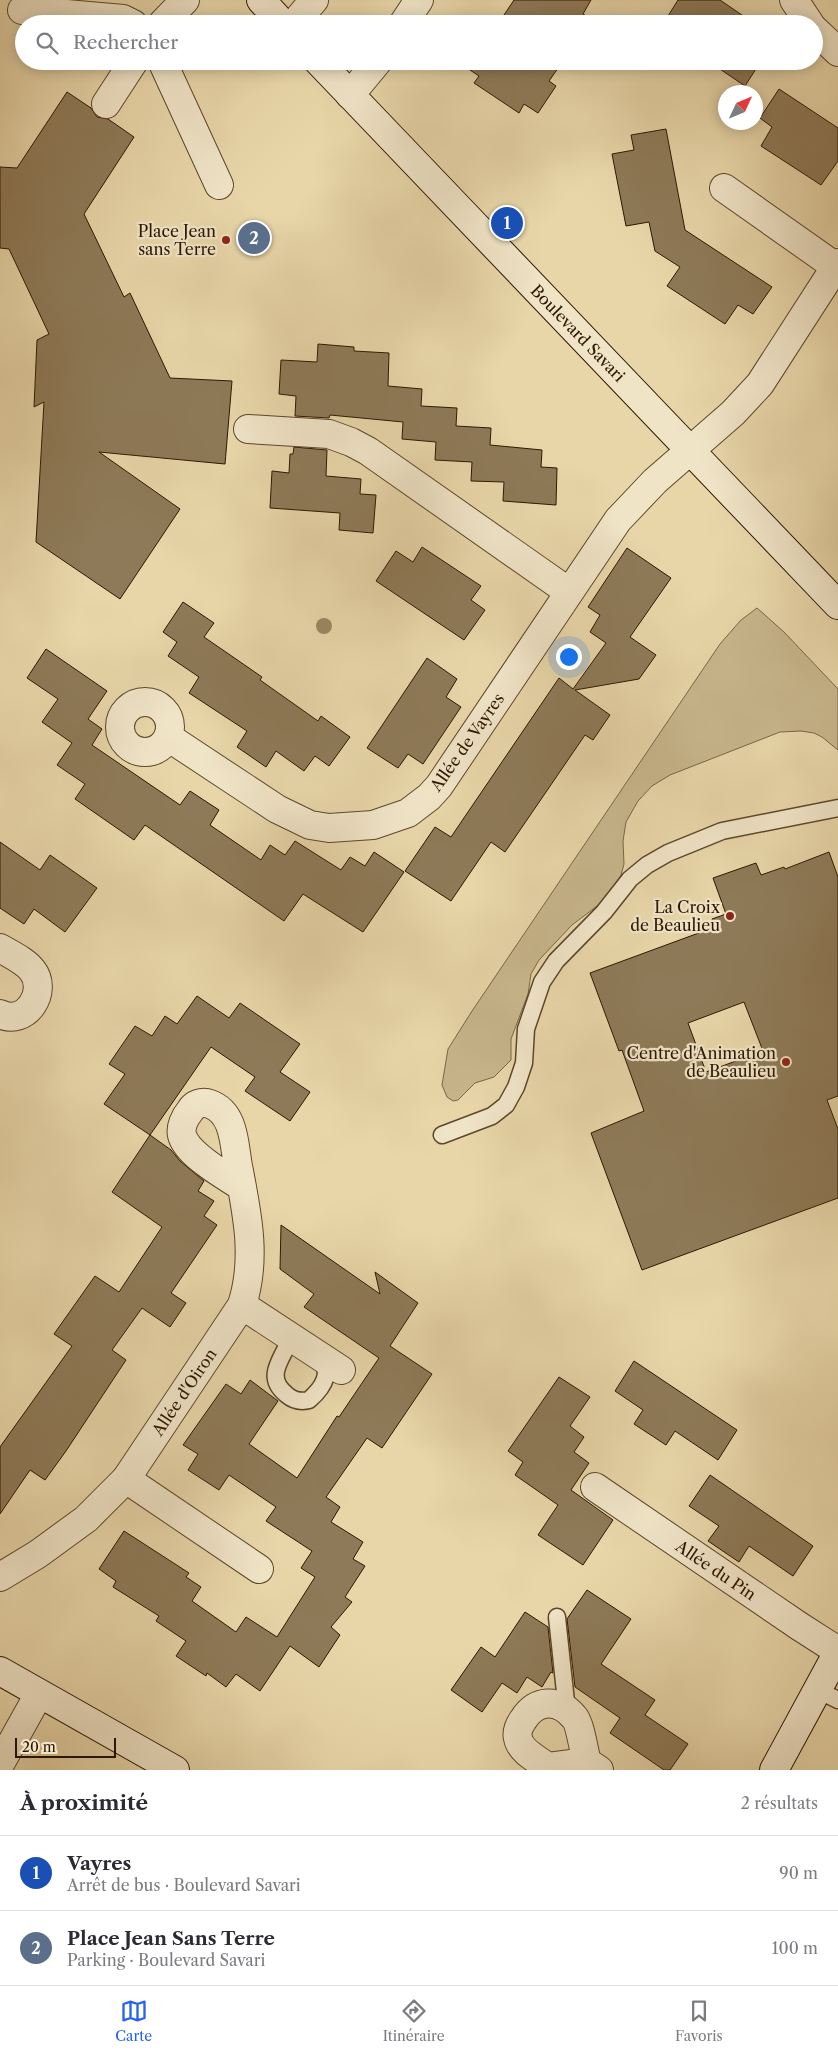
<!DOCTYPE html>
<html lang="fr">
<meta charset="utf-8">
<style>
body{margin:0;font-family:"Libre Caslon Text",serif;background:#f2f2f3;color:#2b2b33}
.compass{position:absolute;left:718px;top:85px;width:45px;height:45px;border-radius:50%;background:#fff;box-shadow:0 2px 12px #0003;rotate:46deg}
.scale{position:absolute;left:15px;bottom:12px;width:101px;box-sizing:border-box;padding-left:5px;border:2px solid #2d1700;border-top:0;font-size:14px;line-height:18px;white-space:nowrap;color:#2d1700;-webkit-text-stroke:4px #f0e4c7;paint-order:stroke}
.you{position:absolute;left:568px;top:656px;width:18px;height:18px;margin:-12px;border:4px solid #fff;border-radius:50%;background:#1a73e8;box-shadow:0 0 0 8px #1a73e833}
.badge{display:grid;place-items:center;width:32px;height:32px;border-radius:50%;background:#2563eb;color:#fff;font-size:16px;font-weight:700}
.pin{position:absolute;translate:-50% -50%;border:2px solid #fff;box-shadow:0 1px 5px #0006}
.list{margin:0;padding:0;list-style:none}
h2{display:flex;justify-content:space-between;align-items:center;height:65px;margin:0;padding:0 20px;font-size:21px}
h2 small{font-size:16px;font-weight:400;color:#7c7c81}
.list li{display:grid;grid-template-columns:32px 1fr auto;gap:15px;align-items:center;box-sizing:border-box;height:75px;padding:0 20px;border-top:1px solid #e1e1e2}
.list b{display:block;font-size:19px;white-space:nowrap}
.list p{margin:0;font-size:16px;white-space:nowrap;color:#7c7c81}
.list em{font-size:16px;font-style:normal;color:#7c7c81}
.icon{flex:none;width:28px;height:28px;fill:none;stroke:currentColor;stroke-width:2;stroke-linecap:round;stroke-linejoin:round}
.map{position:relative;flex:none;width:838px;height:1770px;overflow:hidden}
.search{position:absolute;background:#fff;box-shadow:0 2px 12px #0003;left:15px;right:15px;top:15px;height:55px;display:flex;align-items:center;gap:12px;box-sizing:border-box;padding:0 18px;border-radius:28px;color:#7c7c81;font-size:19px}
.sheet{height:215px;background:#fff}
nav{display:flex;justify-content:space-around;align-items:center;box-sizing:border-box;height:70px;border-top:1px solid #e1e1e2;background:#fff;font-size:14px;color:#7c7c81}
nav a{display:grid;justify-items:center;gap:2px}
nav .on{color:#2563eb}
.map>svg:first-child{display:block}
.green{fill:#c8b68c;stroke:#7a6646}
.building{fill:#8e7a58;stroke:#2d1700;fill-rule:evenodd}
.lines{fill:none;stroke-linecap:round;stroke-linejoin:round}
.lane-casing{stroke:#5c472a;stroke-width:19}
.street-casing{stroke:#5c472a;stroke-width:30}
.secondary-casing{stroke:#2d1700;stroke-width:30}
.lane{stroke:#f0e4c7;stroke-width:16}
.street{stroke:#f0e4c7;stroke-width:28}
.secondary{stroke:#f0e4c7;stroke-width:28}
.tree{fill:#9b8763}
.poi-dot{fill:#8f2418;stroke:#f0e4c7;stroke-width:2}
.labels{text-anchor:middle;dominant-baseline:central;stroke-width:4.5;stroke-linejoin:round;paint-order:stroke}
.poi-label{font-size:16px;fill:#2d1700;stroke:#f0e4c7;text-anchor:end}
.street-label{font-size:16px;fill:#2d1700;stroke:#f0e4c7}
</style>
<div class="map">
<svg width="838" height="1770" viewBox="0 0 838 1770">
<rect width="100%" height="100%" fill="#e8d6a9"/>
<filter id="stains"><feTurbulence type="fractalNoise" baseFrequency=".004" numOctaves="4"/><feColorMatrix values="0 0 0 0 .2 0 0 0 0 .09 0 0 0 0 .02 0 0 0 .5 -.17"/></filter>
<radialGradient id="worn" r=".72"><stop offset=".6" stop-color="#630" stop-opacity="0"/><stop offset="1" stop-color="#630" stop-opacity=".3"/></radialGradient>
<path class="green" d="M757,608l27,24 54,57v61l-16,-13 -8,-4 -13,-2 -21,1 -110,43 -18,11 -14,15 -12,21 -3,19 1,23 -3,11 -12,18 -12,13 -25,19 -33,35 -8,14 -3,20 -17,45v21l-17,17 -19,6 -17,17 -5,1 -6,-4 -5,-12 6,-36 24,-38 248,-367 21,-24z"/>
<g class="building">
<path d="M514,0h77l-8,14 9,6 -3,4h-91z"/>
<path d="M678,0h42l35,24h-92z"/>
<path d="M472,61h91l-14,20 7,5 -18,27 -14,-9 -5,9 -45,-30 5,-7 -12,-8z"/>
<path d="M708,61h53l-16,25z"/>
<path d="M779,89l59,39v33l-17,24 -60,-39 11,-19 -12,-9z"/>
<path d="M67,92l24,16 6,9 11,2 26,18 -50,77 40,83 6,-4 40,85 62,3 -7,83 -126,-12 81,57 -60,90 -84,-57 8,-140 -10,5 3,-67 12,-6 -40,-85 -9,-1v-81l17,1z"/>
<path d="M666,129l19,101 87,57 -19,27 -15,-9 -13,19 -58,-38 13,-19 -25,-16 -6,-29 -23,4 -14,-72 22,-4 -3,-15z"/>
<path d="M318,344l36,3v4l35,2 -1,33 34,3 -1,17 36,2 -1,18 35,2 -1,17 52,5 -1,17 16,1 -1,37 -53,-4 1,-19 -33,-1 1,-19 -37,-2 1,-18 -34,-3 1,-17 -73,-7 -1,3 -34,-2 1,-20 -17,-2 2,-34 36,2z"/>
<path d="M294,447l33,3 -1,26 35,3 -1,15 16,1 -3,38 -34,-3 1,-17 -70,-5 2,-37 17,2 1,-19h3z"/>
<path d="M422,547l59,39 -10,14 14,10 -21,30 -88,-59 20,-30 17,11z"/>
<path d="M627,548l44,30 -41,59 26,18 -17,24 -64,11 35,25 -17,25 -8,-5 -80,117 -14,-10 -40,59 -46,-30 30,-44 16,10 108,-159 14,11 33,-46 -16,-11 10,-17 -12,-8z"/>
<path d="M183,602l31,21 -10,14 58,40 -2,3 58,41 3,-5 29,21 -21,29 -14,-10 -11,15 -28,-20 -10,16 -29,-20 10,-16 -58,-38 10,-16 -31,-21 9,-14 -14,-10z"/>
<path d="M46,649l61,42 -19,28 14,10 -10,16 88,60 10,-14 29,19 -9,15 51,35 9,-15 15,10 10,-14 46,29 9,-13 15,9 9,-14 30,20 -41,60 -60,-38 -19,27 -139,-96 -11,15 -59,-41 10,-15 -28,-19 15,-22 -30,-21 16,-23 -31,-21z"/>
<path d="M427,658l30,21 -11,18 15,10 -38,57 -15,-10 -10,14 -31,-20z"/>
<path d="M0,842l40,28 10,-15 47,33 -32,44 -31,-23 -10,15 -24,-16z"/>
<path d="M829,852l9,25v219l-11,4 11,29v69l-196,72 -51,-137 53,-22 -22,-61 -3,1 -29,-78 125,-46 -3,-8 14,-5 -13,-36 43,-15 5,12 23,-8 1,2zM744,1002l19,49 -57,21 -18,-49z"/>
<path d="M197,996l32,22 11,-15 60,41 -20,28 30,20 -20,29 -45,-30 10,-14 -44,-30 -61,88 -46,-31 21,-30 -16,-10 26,-38 17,10 13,-20 12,8z"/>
<path d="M150,1135l21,15 9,11 24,20 -6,10 16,10 -10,15 13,9 -46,68 15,10 -16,24 -28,-19 -30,42 14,10 -60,91 -21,29 -15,-10 -30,44v-67l72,-101 -18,-12 41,-58 24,16 43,-65 -50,-35z"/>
<path d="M281,1225l99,69 -5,-22 43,31 -28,43 42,28 -50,74 -15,-10 -41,59 14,10 -9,15 32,20 -10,17 12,7 -20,31 7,5 -21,25 9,8 -21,32 -29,-21 -30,45 -24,-17 -10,13 -19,-14 -1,3 -30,-20 10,-15 -30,-20 3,-5 -46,-29 3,-6 -17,-12 25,-38 65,42 -3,4 15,10 -9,14 44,31 10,-15 31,20 38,-60 -14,-9 11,-17 -46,-30 10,-14 -47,-32 -10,15 -31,-20 10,-16 -15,-9 43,-61 15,10 9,-14 28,21 -29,43 48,34 40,-62 2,1 40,-59 -75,-51 10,-13 -34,-25z"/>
<path d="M634,1361l103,69 -19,30 -43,-29 -9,14 -32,-21 9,-14 -28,-19z"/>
<path d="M559,1377l31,20 -20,29 14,11 -10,15 15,11 -18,27 42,30 -30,45 -45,-30 20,-30 -43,-30 8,-13 -15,-11z"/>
<path d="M710,1475l103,71 -20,30 -44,-30 -10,16 -31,-21 11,-15 -30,-20z"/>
<path d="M587,1590l44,29 -30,45 54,36 -10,15 43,29 -18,26h-6l-54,-37 10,-15 -45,-31 -8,-68z"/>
<path d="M525,1612l23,15 5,46 -2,-1 -9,15 -15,-10 -10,16 -15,-10 -20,29 -31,-22 30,-43 14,10z"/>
</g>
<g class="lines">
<g class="lane-casing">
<g id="lane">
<path d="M442,1135l50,-19 14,-11 10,-18 8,-24 2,-34 16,-47 14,-21 48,-49 26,-33 17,-14 21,-12 54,-22 116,-23"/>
<path d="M291,1337c-8,22 -28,39 -4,58 7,6 14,7 22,5 14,-12 23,-26 12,-43"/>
<path d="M557,1617l10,94"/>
<path d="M818,1690l20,10"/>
</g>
</g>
<g class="street-casing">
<g id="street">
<path d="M794,0l16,24"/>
<path d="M22,10l101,9 10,5"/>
<path d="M162,24l23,-24"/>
<path d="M294,24l20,-24"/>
<path d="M403,24l16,-24"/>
<path d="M814,29l24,23"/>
<path d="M162,61l57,124"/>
<path d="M350,95l28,-34"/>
<path d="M106,104l28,-43"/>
<path d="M724,188l112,79"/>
<path d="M248,429l81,5 22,8 17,9 201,141"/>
<circle cx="145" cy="727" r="25"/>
<path d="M168,737l109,72 33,16 19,3 44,-3 35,-12 21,-16 10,-11 179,-266 37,-39 78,-68 27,-29 78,-121"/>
<path d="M0,948c10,6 25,13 32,22 17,21 -6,57 -32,44"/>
<path d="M242,1305l99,65"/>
<path d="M126,1479l133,90"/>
<path d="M595,1487l204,139 39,25"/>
<path d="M0,1577l38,-23 48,-35 40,-40 116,-174c15,-47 5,-92 -4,-139 -4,-21 -3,-53 -28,-62 -8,-3 -16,0 -20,7 -5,6 -10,16 -8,24 5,20 44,41 60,52"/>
<path d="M587,1762l-39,5c-10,-7 -28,-16 -30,-29 -2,-6 2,-14 5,-18 13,-21 35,-22 51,-3 6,6 10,35 13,45l12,8"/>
<path d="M0,1764l39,-70"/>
</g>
</g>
<g class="secondary-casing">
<g id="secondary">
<path d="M261,0l22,24"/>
<path d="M318,61l520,544"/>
<path d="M0,1671l175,99"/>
<path d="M774,1770l64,-118"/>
</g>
</g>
<use href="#lane" class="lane"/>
<use href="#street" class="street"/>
<use href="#secondary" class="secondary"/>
</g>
<circle class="tree" cx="324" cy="626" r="8"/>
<g class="poi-dot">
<circle cx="226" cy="240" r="5"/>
<circle cx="730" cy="916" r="5"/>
<circle cx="786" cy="1062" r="5"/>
</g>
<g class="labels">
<g class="poi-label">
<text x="216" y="231">Place Jean<tspan x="216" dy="18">sans Terre</tspan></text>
<text x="720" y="907">La Croix<tspan x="720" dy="18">de Beaulieu</tspan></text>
<text x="776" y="1053">Centre d'Animation<tspan x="776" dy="18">de Beaulieu</tspan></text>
</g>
<g class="street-label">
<text transform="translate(578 333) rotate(46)">Boulevard Savari</text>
<text transform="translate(467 742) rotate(-55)">Allée de Vayres</text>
<text transform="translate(184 1392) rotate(-56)">Allée d'Oiron</text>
<text transform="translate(716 1570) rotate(34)">Allée du Pin</text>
</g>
</g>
<rect width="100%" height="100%" filter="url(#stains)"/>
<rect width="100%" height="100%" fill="url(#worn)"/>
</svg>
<svg class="compass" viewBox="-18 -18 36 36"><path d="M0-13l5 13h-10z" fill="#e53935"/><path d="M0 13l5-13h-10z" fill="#7c7c81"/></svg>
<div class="scale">20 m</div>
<div class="you"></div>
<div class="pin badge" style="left:507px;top:223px;background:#1a4fb4">1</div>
<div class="pin badge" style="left:254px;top:238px;background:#5c6f8a">2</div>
<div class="search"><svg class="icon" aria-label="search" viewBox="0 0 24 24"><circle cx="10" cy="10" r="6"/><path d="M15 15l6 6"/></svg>Rechercher</div>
</div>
<section class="sheet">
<h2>À proximité<small>2 résultats</small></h2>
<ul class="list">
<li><span class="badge" style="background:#1a4fb4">1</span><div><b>Vayres</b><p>Arrêt de bus · Boulevard Savari</p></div><em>90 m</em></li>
<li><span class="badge" style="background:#5c6f8a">2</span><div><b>Place Jean Sans Terre</b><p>Parking · Boulevard Savari</p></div><em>100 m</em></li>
</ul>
</section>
<nav>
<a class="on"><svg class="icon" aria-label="map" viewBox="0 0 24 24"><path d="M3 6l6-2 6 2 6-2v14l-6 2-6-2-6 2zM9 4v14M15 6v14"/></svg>Carte</a>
<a><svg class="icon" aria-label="directions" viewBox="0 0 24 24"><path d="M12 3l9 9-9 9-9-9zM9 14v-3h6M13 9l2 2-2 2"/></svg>Itinéraire</a>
<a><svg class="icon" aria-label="saved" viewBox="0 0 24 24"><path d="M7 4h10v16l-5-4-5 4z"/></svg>Favoris</a>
</nav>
